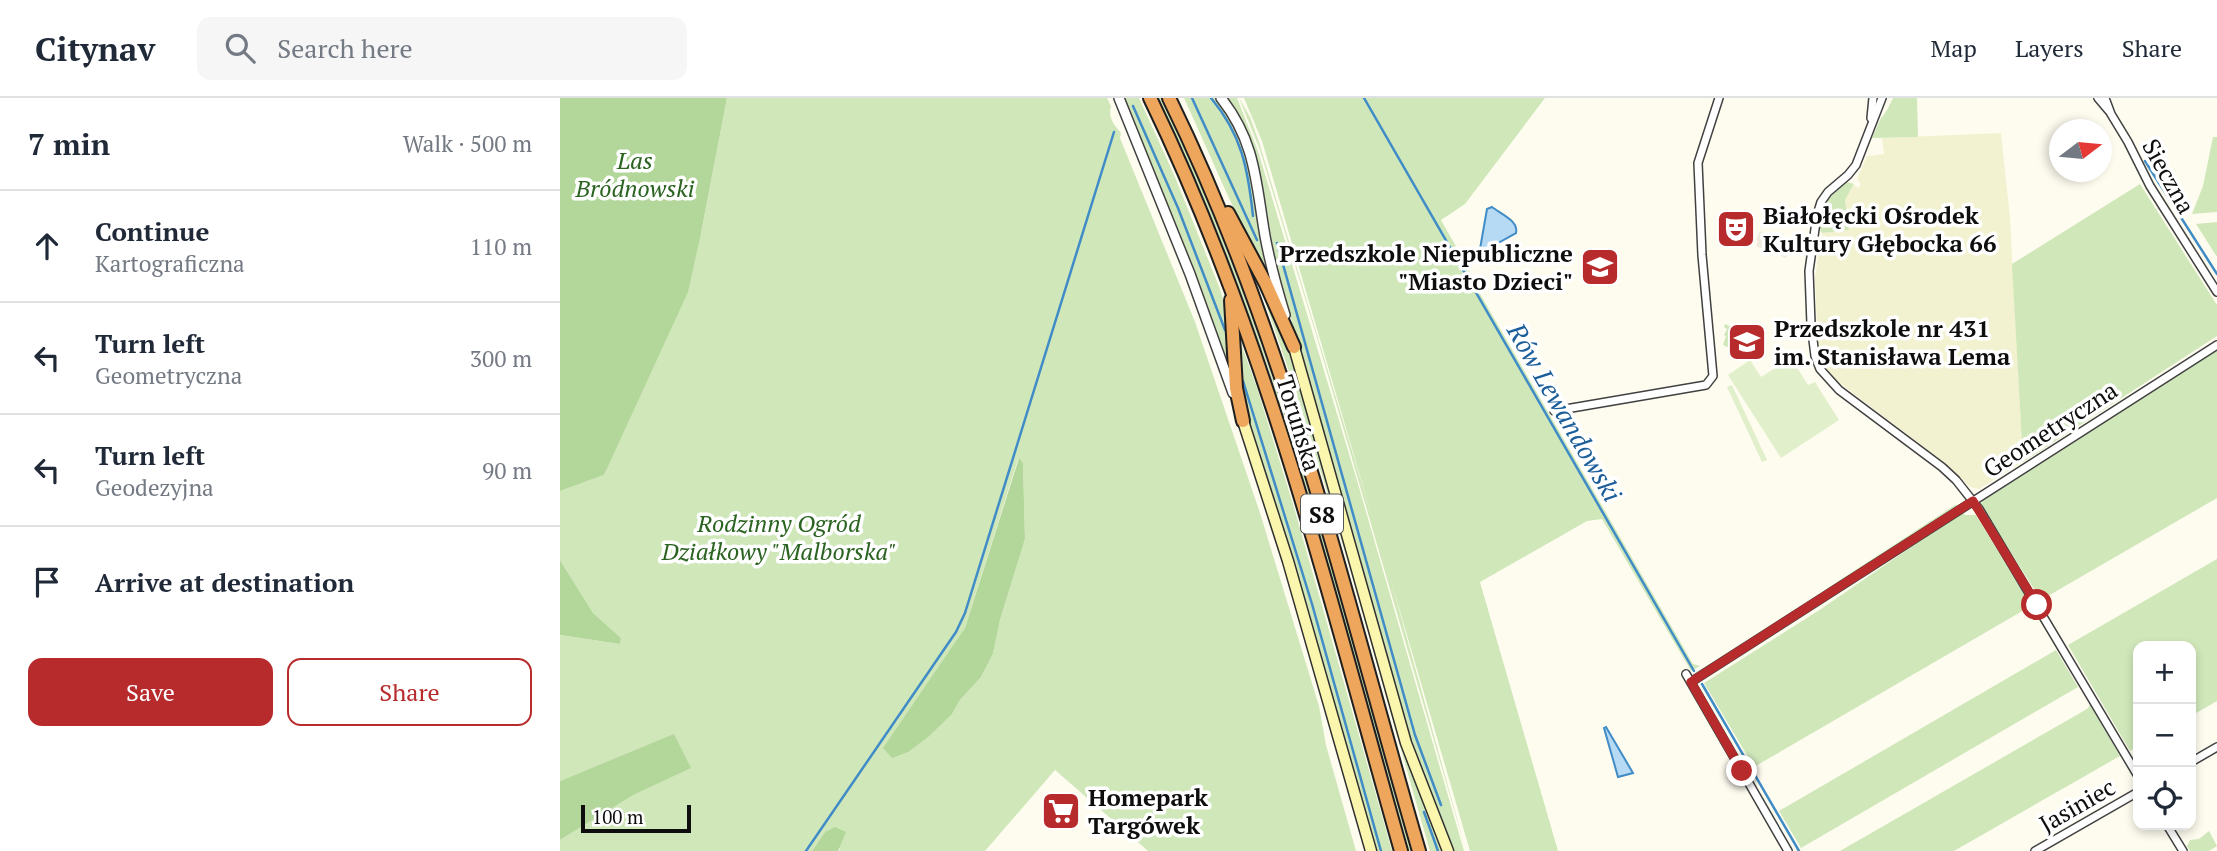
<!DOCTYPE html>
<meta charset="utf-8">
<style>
body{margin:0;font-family:"PT Serif",serif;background:#f6f6f7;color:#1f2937}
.controls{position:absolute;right:21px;bottom:21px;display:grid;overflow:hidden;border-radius:14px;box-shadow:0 4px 10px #0003}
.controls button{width:63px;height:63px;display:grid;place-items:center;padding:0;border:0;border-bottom:2px solid #e0e1e3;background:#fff;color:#1f2937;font:35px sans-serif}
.compass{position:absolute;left:1489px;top:21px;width:63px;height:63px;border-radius:50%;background:#fff;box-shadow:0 4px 10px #0003;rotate:74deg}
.scale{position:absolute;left:21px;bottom:18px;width:110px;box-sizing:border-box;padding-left:7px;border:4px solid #0e0e0e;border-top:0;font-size:19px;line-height:24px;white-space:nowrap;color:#0e0e0e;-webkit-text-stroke:5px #fff;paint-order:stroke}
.stop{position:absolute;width:21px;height:21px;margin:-16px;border:5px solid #b82b2c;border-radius:50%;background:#fff}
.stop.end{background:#b82b2c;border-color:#fff;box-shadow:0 2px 7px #0008}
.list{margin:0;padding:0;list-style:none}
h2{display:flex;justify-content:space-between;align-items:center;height:91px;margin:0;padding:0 28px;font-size:30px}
h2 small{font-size:23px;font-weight:400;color:#747a83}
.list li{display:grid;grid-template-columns:46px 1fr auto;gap:21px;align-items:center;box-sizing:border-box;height:112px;padding:0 28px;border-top:2px solid #e0e1e3}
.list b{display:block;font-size:26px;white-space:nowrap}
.list p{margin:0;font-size:23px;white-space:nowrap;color:#747a83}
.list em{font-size:23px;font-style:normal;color:#747a83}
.actions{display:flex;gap:14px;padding:21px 28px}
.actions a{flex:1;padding:16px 0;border:2px solid #b82b2c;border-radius:14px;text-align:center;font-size:24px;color:#b82b2c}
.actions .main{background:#b82b2c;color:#fff}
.icon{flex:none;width:38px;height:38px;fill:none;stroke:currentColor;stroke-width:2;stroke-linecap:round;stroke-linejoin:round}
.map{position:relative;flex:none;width:1657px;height:753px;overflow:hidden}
header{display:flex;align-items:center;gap:42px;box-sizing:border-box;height:98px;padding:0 35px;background:#fff;border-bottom:2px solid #e0e1e3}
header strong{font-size:33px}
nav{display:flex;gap:38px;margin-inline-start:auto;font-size:24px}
.search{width:490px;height:63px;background:#f6f6f7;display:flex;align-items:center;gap:18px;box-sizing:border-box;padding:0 24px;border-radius:14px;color:#747a83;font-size:26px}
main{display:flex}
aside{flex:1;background:#fff}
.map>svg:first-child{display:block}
.farmland{fill:#f3f2d0}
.green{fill:#d0e7ba;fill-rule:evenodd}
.forest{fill:#b3d79a}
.pitch{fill:#e1efcb}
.plaza{fill:#eeebde}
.water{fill:#b6daf3;stroke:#408cc7;stroke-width:2}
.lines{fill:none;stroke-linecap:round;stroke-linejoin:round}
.stream{stroke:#408cc7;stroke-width:2.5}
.minor-casing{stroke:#414141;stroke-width:10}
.tertiary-casing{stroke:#414141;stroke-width:12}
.secondary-casing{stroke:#303030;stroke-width:13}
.motorway-casing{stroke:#1f1f1f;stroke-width:16}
.minor{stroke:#fff;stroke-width:7}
.tertiary{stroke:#fff;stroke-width:9}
.secondary{stroke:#fbf6ad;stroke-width:10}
.motorway{stroke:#eea65d;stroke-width:12}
.route{stroke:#b82b2c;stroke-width:9}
.labels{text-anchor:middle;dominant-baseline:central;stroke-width:7;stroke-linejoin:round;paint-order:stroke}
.shield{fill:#fff;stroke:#565656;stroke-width:2}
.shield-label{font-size:23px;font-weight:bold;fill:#0e0e0e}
.park-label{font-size:24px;font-style:italic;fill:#2b6321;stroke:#fff}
.street-label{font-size:24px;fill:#0e0e0e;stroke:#fff}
.poi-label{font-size:24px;font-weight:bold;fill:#0e0e0e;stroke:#fff;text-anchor:start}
.water-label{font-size:26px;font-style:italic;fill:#1c5e9a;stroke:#fff}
</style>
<header>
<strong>Citynav</strong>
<div class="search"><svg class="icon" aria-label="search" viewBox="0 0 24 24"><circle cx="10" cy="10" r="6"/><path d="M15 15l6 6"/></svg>Search here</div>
<nav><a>Map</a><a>Layers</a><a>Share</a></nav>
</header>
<main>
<aside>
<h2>7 min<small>Walk · 500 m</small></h2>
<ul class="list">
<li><svg class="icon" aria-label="ahead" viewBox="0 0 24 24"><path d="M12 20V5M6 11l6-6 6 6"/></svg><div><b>Continue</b><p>Kartograficzna</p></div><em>110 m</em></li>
<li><svg class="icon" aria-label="left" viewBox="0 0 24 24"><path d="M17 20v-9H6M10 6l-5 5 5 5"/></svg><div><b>Turn left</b><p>Geometryczna</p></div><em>300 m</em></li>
<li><svg class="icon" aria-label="left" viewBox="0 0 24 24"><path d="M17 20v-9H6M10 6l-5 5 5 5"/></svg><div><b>Turn left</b><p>Geodezyjna</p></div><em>90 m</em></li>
<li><svg class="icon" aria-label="arrive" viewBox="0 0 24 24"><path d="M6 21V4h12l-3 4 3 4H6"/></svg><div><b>Arrive at destination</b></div></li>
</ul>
<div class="actions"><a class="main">Save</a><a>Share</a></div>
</aside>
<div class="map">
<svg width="1657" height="753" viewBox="0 0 1657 753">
<rect width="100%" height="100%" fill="#fefcef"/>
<path class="farmland" d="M1441,35l9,85 13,244 -44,27 -9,-2 -25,-24 -112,-85 -9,-14 -6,-17 -3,-68 5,-39h4l-2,-7 27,-3 -4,-30 9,-15 4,3 3,-4 -4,-5 10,-23 17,-2 -2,-16z"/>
<g class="green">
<path d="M167,0h380l4,8c-3,12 3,19 10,27l-1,5 75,184 65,191 59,193 7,39 30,106h-208l-93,-81 -70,81h-147l2,-2 -15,-17 -13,19h-252v-11l75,-46 38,-59 -113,46v-146l60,9 1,-6 -28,-25 -33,-53v-69l44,-16 97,-242zM458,361l5,4 2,76 -25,81 -7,34 -12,23 -21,23 -8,14 1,-67 12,-19z"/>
<path d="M564,0h15l36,79 45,112 8,26 2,53 -51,-137z"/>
<path d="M598,0h4c113,240 177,498 250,753h-3l-107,-375 -34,-108 -56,-149z"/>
<path d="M624,0h31l24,36 12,38 21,114 -44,-90z"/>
<path d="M668,0h9l21,53 98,326 108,374h-10l-43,-112 -131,-459c-16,-62 -13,-129 -52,-182z"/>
<path d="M679,0l11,19 9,25 115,382 -112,-383 -18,-43h301l-80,106 -24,16 30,53v5l222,386 7,2 -9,5 -89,-152 -15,2 -107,61 78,269h-88l-80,-274 76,274 -151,-520 -55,-181z"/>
<path d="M1333,0h24l1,39 -46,1 8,-18 7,-10z"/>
<path d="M1653,39h4v75l-25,2 11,-28z"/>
<path d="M1287,84l7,2 -9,16 4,30 -27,3 -3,-5c4,-22 9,-33 28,-46z"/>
<path d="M1580,86l77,121v31l-194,126 -11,-198z"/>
<path d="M1657,124v35l-21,-33z"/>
<path d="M691,165l39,90 112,393 41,105h-13c-57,-197 -108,-396 -179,-588z"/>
<path d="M1165,226l31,13 -1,2 2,1 -2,5 -2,-1 -3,13 -27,-12 3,-9 -2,-1 3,-6 -3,-2z"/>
<path d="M678,237l19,53 36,116 99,347h-17l-131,-443z"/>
<path d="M1657,252v148l-176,102 -60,-95 1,-4z"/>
<path d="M1395,407l4,1 -141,92 7,-8z"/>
<path d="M1402,414l3,3h11l55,91 -277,161 -50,-84 117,-74z"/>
<path d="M1657,461v142l-26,15v-70h-53v100l-8,5 -62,-106z"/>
<path d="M1496,552l22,37 -277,161 -22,-37z"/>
<path d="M1530,607l30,51 -166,95h-114l247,-142z"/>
<path d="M1649,733l8,15 -8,5h-19l-3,-5 3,-6 9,-1z"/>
</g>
<g class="forest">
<path d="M0,0h167l-26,135 -13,59 -84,183 -44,16z"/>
<path d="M459,360l4,5 2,76 -25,81 -7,34 -12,23 -21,23 -8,14 -24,23 -20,15 -16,6 -9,-10 82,-120z"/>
<path d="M0,462l33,53 28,25 -1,6 -60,-9z"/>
<path d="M114,636l17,34 -56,26 -75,46v-59z"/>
<path d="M275,729l11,5 -8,19h-26l13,-19z"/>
</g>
<g class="pitch">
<path d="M1231,260l17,27 7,-3 24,38 -58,38 -53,-83 22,-15 11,17z"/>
<path d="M1172,287l35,75 -5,2 -35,-75z"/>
</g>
<path class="plaza" d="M1200,133l30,12 -4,15 -30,-12 2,-5 -2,-1z"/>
<g class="water">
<path d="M932,109c9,7 27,14 24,26l-34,19 -2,-3 7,-40z"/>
<path d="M1046,629l27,46 -15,4 -14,-49z"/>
</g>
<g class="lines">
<g class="stream">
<path d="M632,0l65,142"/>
<path d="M651,0c31,37 37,71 42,118"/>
<path d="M804,0l330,573"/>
<path d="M573,8l45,102 47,122"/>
<path d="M1585,63l72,113"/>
<path d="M717,145l138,492 26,70"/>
<path d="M683,283l69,223 69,247"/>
<path d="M1142,586l97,167"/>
<path d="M864,714l14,39"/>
<path d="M246,753l150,-219 9,-19 149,-481"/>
</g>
<g class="minor-casing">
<g id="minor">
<path d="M1322,0l-26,67 -8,10 -20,17 -7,10 -4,13 -8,56 2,53 4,32 5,13 19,21 103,77 14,13 23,29 159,267"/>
<path d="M1538,0l11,13"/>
<path d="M1545,0l6,16 17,28 22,44 67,106"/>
<path d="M1311,20l2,-20"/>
<path d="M994,313l152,-26 7,-9 -11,-121 -4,-92 21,-65"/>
<path d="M1126,576l102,177"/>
<path d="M1131,584l526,-337"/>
<path d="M1631,664l26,-15"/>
<path d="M1607,727l16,26"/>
<path d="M1475,753l103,-59"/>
</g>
</g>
<g class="tertiary-casing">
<g id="tertiary">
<path d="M559,0l71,176 43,119"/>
<path d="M661,0c35,44 35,86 44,138 5,27 12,53 20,79"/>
</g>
</g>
<g class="secondary-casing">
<g id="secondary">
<path d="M734,249l112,396 42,108"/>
<path d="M683,323l45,140 83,290"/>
</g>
</g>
<g class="motorway-casing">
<g id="motorway">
<path d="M590,0c116,239 179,499 251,753"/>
<path d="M609,0c117,238 176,500 250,753"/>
<path d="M668,115l38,71 28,63"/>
<path d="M671,202l5,88 7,33"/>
</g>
</g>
<use href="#minor" class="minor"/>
<use href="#tertiary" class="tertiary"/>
<use href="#secondary" class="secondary"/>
<use href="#motorway" class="motorway"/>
</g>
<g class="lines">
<path class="route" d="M1182,673l-51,-89 282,-181 64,104"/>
</g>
<defs>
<g id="theatre-square" transform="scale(2.0125)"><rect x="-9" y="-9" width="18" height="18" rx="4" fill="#b82b2c" stroke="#fff"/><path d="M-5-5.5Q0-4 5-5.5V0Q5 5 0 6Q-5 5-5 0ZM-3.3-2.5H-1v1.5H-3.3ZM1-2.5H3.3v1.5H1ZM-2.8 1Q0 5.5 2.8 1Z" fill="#fff"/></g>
<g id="school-square" transform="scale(2.0125)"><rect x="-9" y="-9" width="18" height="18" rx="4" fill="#b82b2c" stroke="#fff"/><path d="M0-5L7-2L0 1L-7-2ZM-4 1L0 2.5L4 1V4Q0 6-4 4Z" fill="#fff"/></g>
<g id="supermarket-square" transform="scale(2.0125)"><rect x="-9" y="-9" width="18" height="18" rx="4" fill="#b82b2c" stroke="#fff"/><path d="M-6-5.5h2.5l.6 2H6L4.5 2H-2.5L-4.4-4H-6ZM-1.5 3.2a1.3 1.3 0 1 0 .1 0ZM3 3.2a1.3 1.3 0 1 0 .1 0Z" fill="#fff"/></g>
</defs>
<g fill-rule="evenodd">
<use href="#theatre-square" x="1176" y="131"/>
<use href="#school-square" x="1040" y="169"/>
<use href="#school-square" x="1187" y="244"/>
<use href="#supermarket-square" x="501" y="713"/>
</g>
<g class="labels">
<rect class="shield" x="741" y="396.5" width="42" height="39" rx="5"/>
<g class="shield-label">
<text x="762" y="416">S8</text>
</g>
<g class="park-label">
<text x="75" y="62">Las<tspan x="75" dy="28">Bródnowski</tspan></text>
<text x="219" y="425">Rodzinny Ogród<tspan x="219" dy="28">Działkowy "Malborska"</tspan></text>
</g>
<g class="street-label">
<text transform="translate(1609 78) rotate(61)">Sieczna</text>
<text transform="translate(739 325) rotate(73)">Toruńska</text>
<text transform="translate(1490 331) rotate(-33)">Geometryczna</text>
<text transform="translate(1517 707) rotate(-30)">Jasiniec</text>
</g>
<g class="poi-label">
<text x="1203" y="117">Białołęcki Ośrodek<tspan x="1203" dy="28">Kultury Głębocka 66</tspan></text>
<text x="1013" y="155" text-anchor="end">Przedszkole Niepubliczne<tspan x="1013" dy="28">"Miasto Dzieci"</tspan></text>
<text x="1214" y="230">Przedszkole nr 431<tspan x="1214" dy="28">im. Stanisława Lema</tspan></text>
<text x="528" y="699">Homepark<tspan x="528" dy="28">Targówek</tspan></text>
</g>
<g class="water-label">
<text transform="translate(1005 314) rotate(60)">Rów Lewandowski</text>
</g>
</g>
</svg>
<div class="controls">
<button>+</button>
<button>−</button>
<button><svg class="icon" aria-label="locate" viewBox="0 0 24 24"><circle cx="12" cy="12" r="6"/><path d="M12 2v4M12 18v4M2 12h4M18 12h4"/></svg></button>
</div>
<svg class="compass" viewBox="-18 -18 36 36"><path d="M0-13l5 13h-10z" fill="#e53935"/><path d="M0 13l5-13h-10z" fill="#747a83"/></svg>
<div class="scale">100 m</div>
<div class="stop" style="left:1477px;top:507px"></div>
<div class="stop end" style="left:1182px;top:673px"></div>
</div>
</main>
